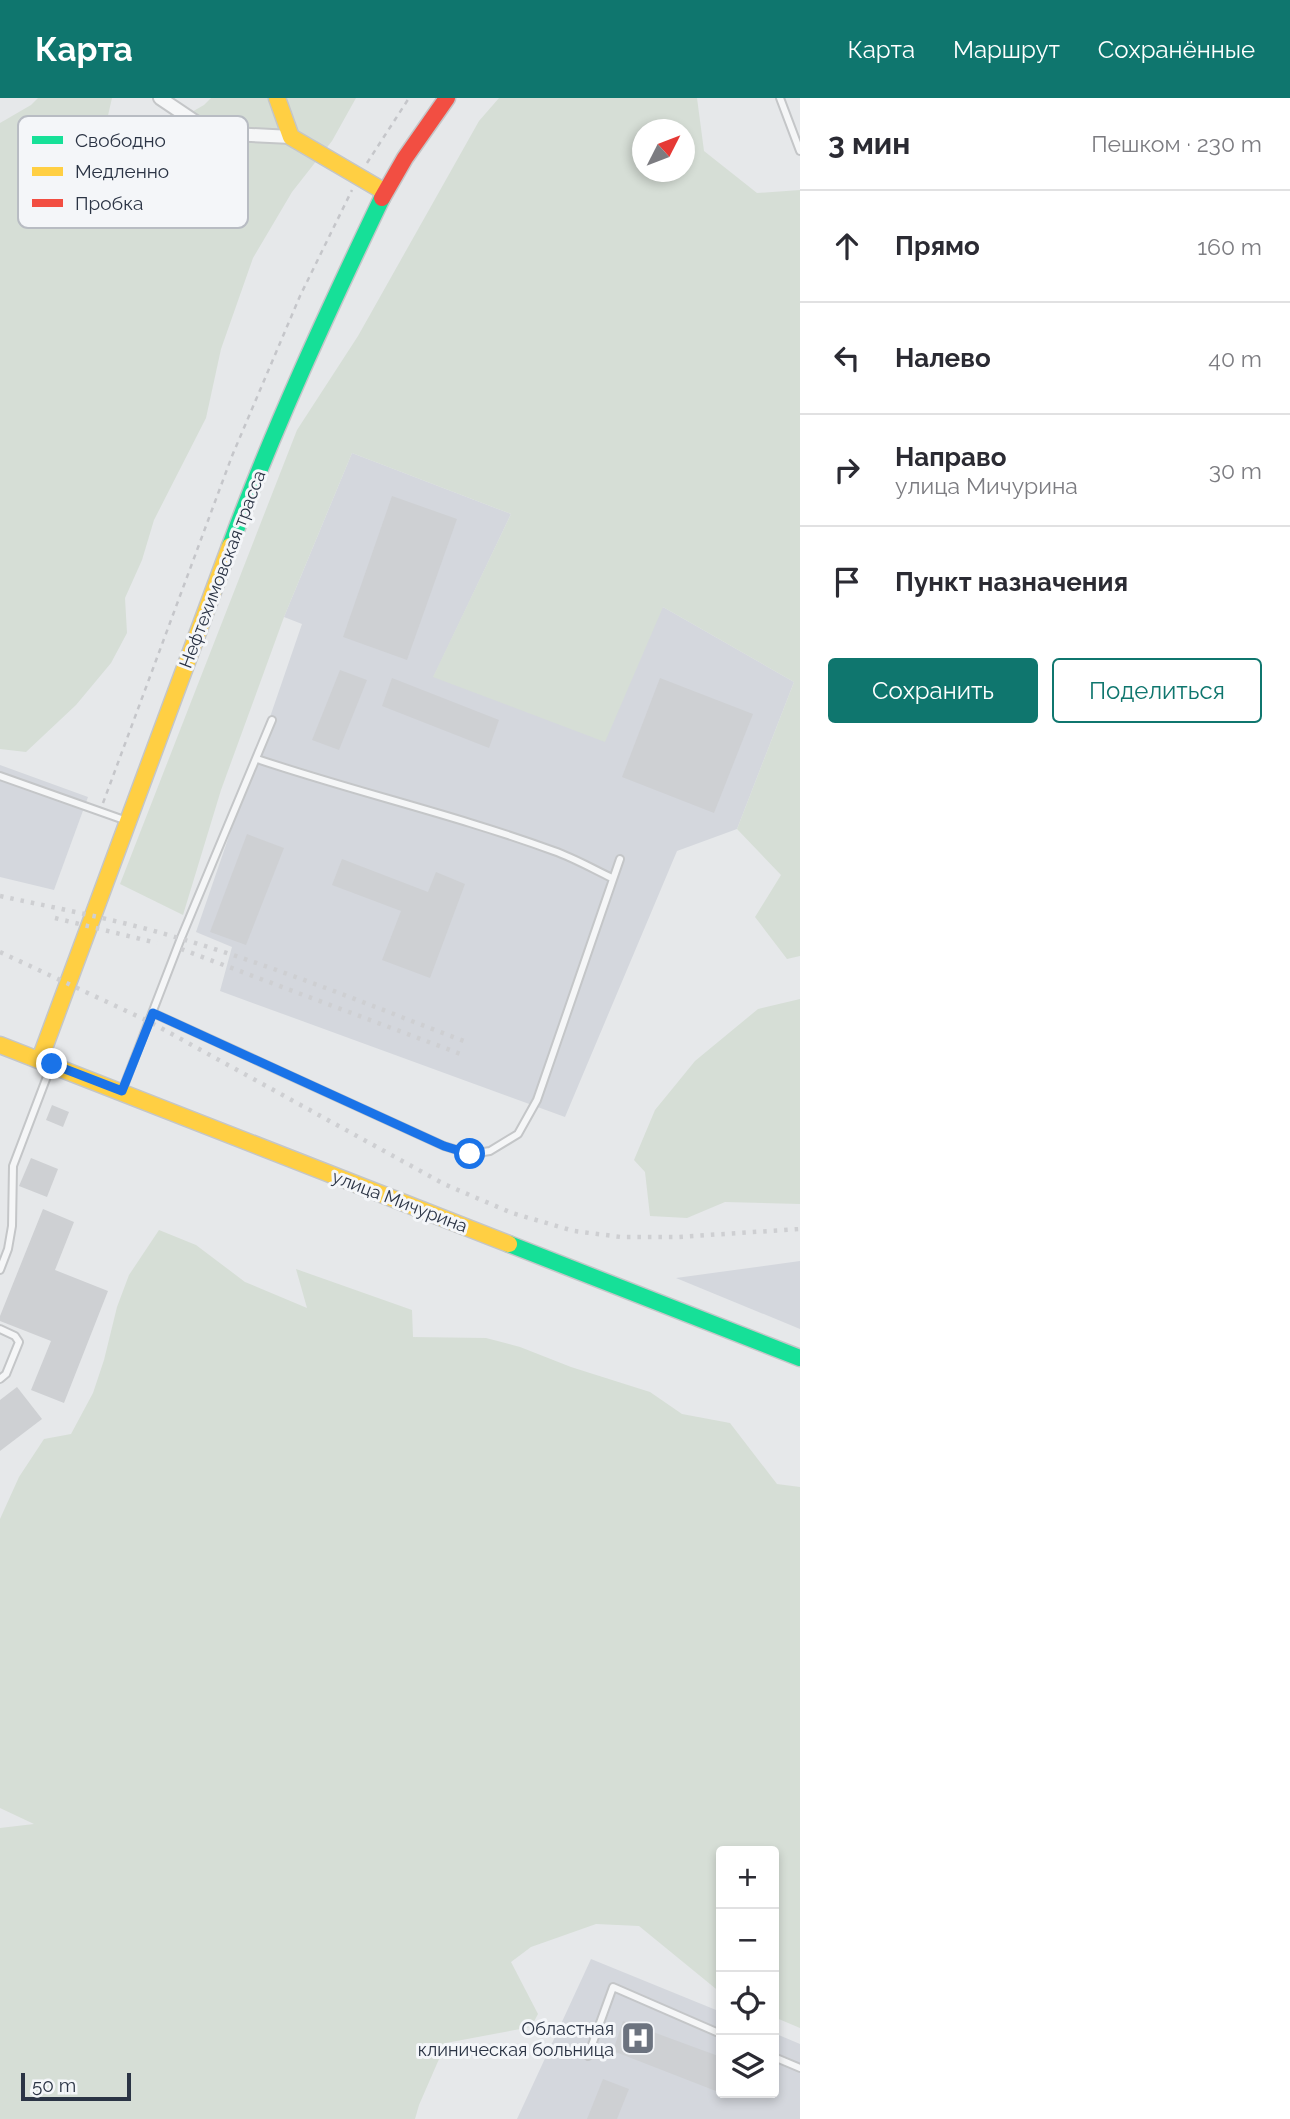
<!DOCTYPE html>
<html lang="ru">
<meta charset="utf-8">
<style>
body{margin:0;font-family:Raleway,sans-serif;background:#f7f7f7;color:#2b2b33}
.controls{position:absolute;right:21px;bottom:21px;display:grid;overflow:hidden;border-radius:7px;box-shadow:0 4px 10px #0003}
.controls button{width:63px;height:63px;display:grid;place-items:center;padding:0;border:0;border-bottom:2px solid #e1e1e2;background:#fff;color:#2b2b33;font:35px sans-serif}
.compass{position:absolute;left:632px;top:21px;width:63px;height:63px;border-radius:50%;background:#fff;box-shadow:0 4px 10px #0003;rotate:48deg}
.scale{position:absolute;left:21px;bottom:18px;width:110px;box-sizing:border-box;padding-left:7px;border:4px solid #2b3445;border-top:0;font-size:19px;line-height:24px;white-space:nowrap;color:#2b3445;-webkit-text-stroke:5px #f4f6f9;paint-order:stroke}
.stop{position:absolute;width:21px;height:21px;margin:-16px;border:5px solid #1a73e8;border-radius:50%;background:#fff}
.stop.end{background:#1a73e8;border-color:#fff;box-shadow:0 2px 7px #0008}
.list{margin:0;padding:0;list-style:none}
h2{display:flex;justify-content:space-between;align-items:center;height:91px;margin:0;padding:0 28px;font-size:30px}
h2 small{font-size:23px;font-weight:400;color:#7c7c81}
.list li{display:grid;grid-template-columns:46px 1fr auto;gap:21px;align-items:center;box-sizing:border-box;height:112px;padding:0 28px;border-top:2px solid #e1e1e2}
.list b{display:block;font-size:26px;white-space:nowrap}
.list p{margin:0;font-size:23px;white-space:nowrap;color:#7c7c81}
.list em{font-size:23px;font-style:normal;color:#7c7c81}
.actions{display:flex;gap:14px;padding:21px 28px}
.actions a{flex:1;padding:16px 0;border:2px solid #0f766e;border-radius:7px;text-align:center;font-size:24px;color:#0f766e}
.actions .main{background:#0f766e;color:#fff}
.icon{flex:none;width:38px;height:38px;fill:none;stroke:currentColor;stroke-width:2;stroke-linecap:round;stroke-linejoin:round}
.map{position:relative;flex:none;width:800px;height:2021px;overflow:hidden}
header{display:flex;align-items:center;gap:42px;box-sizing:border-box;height:98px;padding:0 35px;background:#0f766e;color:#fff}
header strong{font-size:33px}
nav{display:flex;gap:38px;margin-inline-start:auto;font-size:24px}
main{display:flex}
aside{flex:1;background:#fff}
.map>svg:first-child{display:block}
.built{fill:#d4d7dd}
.green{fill:#d6ded6;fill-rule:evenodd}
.building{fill:#ced0d3}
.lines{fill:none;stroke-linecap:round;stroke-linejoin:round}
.lane-casing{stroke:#c4c6c8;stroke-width:10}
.street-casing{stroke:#c4c6c8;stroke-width:16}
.fast-casing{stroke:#c4c6c8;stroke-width:19}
.slow-casing{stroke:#c4c6c8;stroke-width:19}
.jam-casing{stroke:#c4c6c8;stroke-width:19}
.path{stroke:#c5c6ca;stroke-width:2.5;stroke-dasharray:5 5;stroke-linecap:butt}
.lane{stroke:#f5f6f7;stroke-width:6}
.street{stroke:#f5f6f7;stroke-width:12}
.fast{stroke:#16e098;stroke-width:16}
.slow{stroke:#ffcf43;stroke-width:16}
.jam{stroke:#f24e42;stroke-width:16}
.rail{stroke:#cecfd2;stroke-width:4.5;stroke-dasharray:3.5 7;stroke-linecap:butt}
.route{stroke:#1a73e8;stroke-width:9}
.labels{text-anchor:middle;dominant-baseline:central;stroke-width:6;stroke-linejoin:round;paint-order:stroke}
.street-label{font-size:18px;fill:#2b3445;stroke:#f4f6f9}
.poi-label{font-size:18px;fill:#2b3445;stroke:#f4f6f9;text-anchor:end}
.key{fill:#f4f6f9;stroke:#b8bcc3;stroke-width:2}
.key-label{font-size:19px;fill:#2b3445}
</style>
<header>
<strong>Карта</strong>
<nav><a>Карта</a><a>Маршрут</a><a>Сохранённые</a></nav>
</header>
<main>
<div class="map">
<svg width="800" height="2021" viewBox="0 0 800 2021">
<rect width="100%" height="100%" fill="#e6e8ea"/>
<g class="built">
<path d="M352,355l159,61 -77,162 229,-69 131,75 -57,147 -60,22 -112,266 -345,-126 12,-44 -36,-15 106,-308 -18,-7z"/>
<path d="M0,667l88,32 -34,93 -54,-13z"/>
<path d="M800,1163v68l-124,-51z"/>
<path d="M591,1861l130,53v81h53v-60l26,11v75h-283z"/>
</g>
<g class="green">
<path d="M38,0h74l-14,61 27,-9 79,-45 7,-7h145l-24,43 -40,51 -39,66 -32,91 -15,69 -52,102 -12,40 -17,38 2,35 -16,30 -35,42 -50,47 -26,-3v-626l31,-18z"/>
<path d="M499,0h198l7,53 53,42 43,-3v766l-13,3 -32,-42 26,-42 -44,-46 57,-147 -131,-75 -58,135 -172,-65 78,-163 -159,-61 -68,164 -63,173 -38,125 -63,-31 177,-454 61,-94 121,-215zM642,32h42v42h-42z"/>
<path d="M800,901v205l-75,-2 -38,16 -37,-2 -5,-44 -11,-12 21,-50 40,-49 63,-52z"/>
<path d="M159,1132l37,15 49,37 62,26 -11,-39 116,41 1,27 73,1 34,9 51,20 79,25 32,22 48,9 47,61 23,3v541l-26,-11v-166h-53v142l-82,-67 -43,-2 -65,23 -20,15 27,52 -7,13 -85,16 -27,62 -4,14h-415v-291l34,-4 -34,-16v-289l19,-42 25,-38 27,-5 22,-41 11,-33 13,-53 12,-32z"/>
</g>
<g class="building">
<path d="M392,398l65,23 -50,141 -64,-23z"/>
<path d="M340,572l27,10 -28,70 -27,-10z"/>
<path d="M392,580l107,42 -10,28 -107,-42z"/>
<path d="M660,580l93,36 -39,99 -92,-36z"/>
<path d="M247,736l37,14 -38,97 -36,-13z"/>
<path d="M342,761l86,33 8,-20 29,12 -35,94 -48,-18 19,-49 -69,-26z"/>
<path d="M52,1007l17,7 -6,15 -17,-7z"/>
<path d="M31,1060l27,11 -11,28 -28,-11z"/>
<path d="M43,1111l31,13 -19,48 53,21 -44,112 -33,-13 20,-49 -51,-20v-5z"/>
<path d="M17,1289l25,32 -42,32v-51z"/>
<path d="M623,1923l98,36v36l-108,-42z"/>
<path d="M603,1981l26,10 -12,30h-30z"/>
</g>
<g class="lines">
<g class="lane-casing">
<g id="lane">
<path d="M780,0l20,53"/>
<path d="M257,661c98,33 199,56 297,92 20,7 39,18 58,27"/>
<path d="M0,678l127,45"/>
<path d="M153,915l291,133 26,8 20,-3 28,-17 19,-34 83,-241"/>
<path d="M122,993l59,-153 91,-218"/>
<path d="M0,1172l8,-21 4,-23 1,-60 38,-100"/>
<path d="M0,1231l15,7 4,6 -13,32 -6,5"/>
<path d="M588,1958l25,-69 108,47"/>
<path d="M774,1959l26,11"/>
</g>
</g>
<g class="street-casing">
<path id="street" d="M160,0l52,35 79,4"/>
</g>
<g class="fast-casing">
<g id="fast">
<path d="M230,448c44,-119 97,-233 152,-348"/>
<path d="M509,1146l291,114"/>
</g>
</g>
<g class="slow-casing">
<g id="slow">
<path d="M277,0l14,39 94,55"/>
<path d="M0,947l509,199"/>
<path d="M40,961l190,-513"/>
</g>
</g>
<g class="jam-casing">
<path id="jam" d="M382,100l23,-40 42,-60"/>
</g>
<g class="path">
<path d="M367,65l42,-65"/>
<path d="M103,705l129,-347 68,-160 52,-106"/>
</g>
<use href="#lane" class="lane"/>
<use href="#street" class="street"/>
<use href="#fast" class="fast"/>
<use href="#slow" class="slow"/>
<use href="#jam" class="jam"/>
<g class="rail">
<path d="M0,798c61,13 123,25 182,43 98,29 192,68 287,104"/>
<path d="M55,820l102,25"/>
<path d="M181,851l285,107"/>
<path d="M0,854l150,70 294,162 68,29 62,18 47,6h57l122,-8"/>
</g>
</g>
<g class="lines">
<path class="route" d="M52,966l70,27 31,-78 291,133 26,8"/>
</g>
<defs>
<g id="hospital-square" transform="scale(1.75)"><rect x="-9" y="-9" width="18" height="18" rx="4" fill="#6c737f" stroke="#f4f6f9"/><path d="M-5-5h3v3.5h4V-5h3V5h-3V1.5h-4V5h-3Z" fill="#fff"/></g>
</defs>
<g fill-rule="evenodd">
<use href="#hospital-square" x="638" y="1940"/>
</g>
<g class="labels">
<g class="street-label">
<text transform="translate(222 471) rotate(-69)">Нефтехимовская трасса</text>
<text transform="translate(400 1103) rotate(21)">улица Мичурина</text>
</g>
<g class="poi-label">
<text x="614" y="1930">Областная<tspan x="614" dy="21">клиническая больница</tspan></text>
</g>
</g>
<rect x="18" y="18" width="230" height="112" rx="10" class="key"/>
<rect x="32" y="38" width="31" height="8" fill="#16e098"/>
<rect x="32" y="69" width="31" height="9" fill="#ffcf43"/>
<rect x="32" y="101" width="31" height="8" fill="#f24e42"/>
<g class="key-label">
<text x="75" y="49">Свободно</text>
<text x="75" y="80">Медленно</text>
<text x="75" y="112">Пробка</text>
</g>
</svg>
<div class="controls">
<button>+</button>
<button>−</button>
<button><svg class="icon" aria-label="locate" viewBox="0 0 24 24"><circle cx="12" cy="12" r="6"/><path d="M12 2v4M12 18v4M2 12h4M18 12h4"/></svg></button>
<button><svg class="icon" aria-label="layers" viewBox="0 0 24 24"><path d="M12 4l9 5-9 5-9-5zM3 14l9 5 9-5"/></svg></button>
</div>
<svg class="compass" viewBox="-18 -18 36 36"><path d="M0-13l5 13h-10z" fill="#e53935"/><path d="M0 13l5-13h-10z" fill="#7c7c81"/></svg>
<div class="scale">50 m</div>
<div class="stop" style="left:470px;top:1056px"></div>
<div class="stop end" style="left:52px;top:966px"></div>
</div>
<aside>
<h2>3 мин<small>Пешком · 230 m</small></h2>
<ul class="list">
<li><svg class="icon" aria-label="ahead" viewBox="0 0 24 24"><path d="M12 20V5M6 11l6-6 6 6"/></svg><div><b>Прямо</b></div><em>160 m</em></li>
<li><svg class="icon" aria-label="left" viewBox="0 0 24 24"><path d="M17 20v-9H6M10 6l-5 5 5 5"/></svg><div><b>Налево</b></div><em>40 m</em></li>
<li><svg class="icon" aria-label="right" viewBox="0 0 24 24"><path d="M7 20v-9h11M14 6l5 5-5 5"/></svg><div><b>Направо</b><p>улица Мичурина</p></div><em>30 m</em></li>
<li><svg class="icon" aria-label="arrive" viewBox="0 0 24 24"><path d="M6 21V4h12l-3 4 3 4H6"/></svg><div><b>Пункт назначения</b></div></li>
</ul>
<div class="actions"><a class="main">Сохранить</a><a>Поделиться</a></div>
</aside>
</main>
